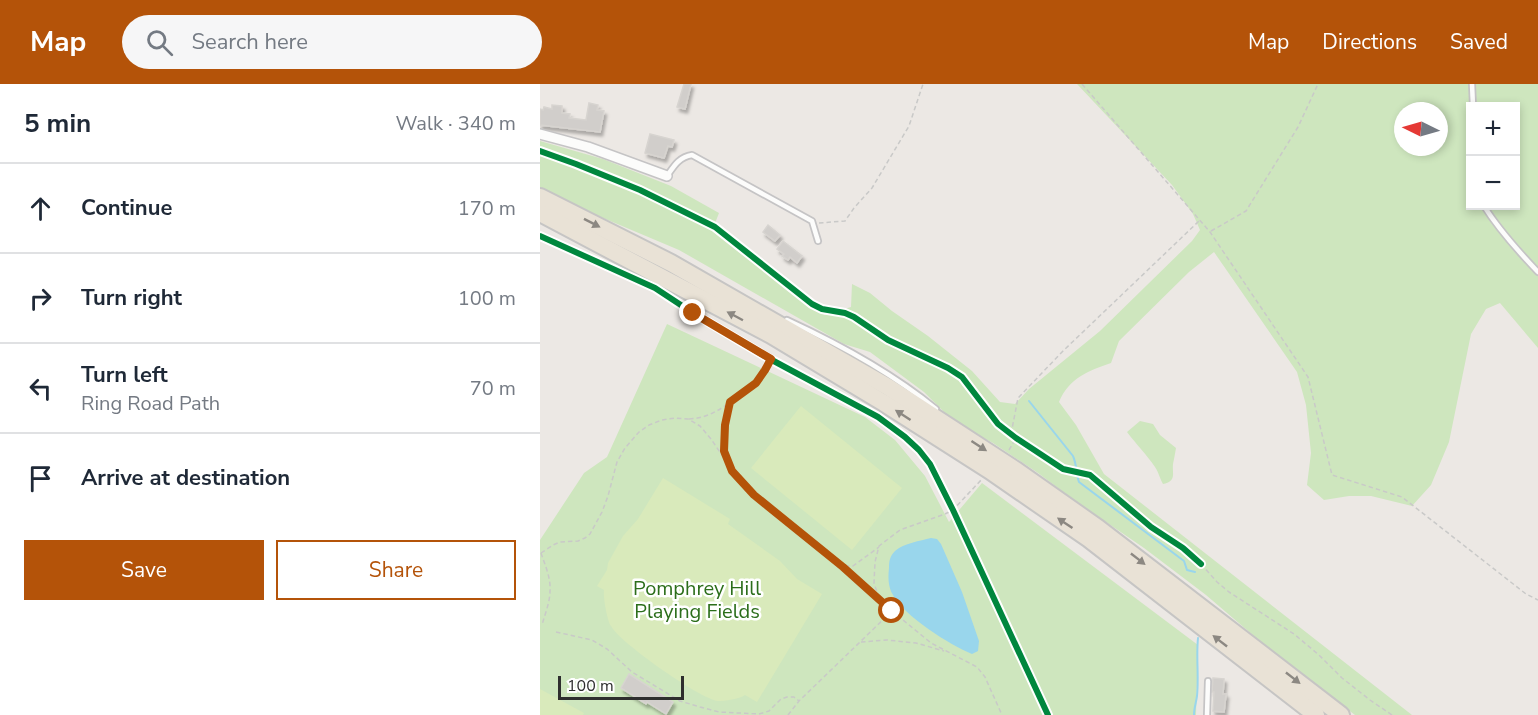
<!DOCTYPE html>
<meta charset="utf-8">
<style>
body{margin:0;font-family:"Nunito Sans",sans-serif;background:#f6f6f7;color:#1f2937}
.controls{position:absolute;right:18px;top:18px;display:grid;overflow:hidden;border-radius:0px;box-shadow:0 3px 9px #0003}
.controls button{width:54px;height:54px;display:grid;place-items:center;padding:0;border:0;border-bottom:2px solid #e0e1e3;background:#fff;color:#1f2937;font:30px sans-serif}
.compass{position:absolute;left:854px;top:18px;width:54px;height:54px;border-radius:50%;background:#fff;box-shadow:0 3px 9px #0003;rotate:275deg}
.scale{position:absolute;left:18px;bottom:15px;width:126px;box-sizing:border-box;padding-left:6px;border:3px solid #2e2e2e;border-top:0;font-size:16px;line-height:21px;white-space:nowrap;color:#2e2e2e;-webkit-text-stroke:4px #fff;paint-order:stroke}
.stop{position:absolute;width:18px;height:18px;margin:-14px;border:4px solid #b45309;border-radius:50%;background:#fff}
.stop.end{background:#b45309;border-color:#fff;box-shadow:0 2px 6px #0008}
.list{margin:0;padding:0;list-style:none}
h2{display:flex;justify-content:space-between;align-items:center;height:78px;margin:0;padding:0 24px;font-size:26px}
h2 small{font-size:20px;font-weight:400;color:#747a83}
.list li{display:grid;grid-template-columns:39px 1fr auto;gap:18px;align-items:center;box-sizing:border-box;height:90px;padding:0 24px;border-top:2px solid #e0e1e3}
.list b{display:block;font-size:22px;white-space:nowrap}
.list p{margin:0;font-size:20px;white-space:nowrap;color:#747a83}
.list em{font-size:20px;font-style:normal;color:#747a83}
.actions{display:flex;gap:12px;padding:18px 24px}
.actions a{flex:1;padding:14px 0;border:2px solid #b45309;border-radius:0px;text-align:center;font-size:21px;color:#b45309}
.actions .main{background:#b45309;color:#fff}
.icon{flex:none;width:33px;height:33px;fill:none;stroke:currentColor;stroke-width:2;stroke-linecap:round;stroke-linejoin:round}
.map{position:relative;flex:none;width:998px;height:631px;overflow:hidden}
header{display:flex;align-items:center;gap:36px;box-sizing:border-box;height:84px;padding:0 30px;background:#b45309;color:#fff}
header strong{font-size:28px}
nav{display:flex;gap:33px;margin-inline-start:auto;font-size:21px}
.search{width:420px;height:54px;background:#f6f6f7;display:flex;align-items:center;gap:15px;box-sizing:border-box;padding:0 21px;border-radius:33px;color:#747a83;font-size:22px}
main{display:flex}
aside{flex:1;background:#fff}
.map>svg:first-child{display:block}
.green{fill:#cee6be;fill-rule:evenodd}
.pitch{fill:#d9eabb}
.water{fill:#99d6ec}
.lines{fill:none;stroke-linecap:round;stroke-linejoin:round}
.stream{stroke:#99d6ec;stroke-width:2}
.building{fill:#d1cecb;stroke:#d7d4d0;stroke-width:1.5;filter:url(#shadow)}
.service-casing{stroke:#c5c4c5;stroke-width:8}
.minor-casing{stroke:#c5c4c5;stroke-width:12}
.trunk-casing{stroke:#c6c5c4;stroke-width:20}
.path{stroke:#c9c9c8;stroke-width:1.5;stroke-dasharray:4.5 3;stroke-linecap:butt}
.service{stroke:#fcfcfb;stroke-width:4.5}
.minor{stroke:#fcfcfb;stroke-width:9}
.trunk{stroke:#e9e2d6;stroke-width:16}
.cycleway-casing{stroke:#fff;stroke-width:10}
.cycleway{stroke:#00873e;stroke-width:6}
.oneway{fill:#8c8882}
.route{stroke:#b45309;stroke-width:8}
.labels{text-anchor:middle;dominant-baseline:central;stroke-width:5;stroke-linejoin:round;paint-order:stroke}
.park-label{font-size:20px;fill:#2c6e1b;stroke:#fff}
</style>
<header>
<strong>Map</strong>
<div class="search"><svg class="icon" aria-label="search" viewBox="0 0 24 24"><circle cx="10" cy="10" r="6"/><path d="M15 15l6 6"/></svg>Search here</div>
<nav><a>Map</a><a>Directions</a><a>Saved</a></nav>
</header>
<main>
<aside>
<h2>5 min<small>Walk · 340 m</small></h2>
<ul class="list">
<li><svg class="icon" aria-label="ahead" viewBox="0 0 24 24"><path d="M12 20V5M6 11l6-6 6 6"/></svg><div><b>Continue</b></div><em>170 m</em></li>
<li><svg class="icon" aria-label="right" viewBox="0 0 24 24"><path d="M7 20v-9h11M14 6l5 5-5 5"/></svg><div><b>Turn right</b></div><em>100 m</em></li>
<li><svg class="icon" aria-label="left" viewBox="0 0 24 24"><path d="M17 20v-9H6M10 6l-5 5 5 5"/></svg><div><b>Turn left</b><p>Ring Road Path</p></div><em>70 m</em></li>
<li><svg class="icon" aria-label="arrive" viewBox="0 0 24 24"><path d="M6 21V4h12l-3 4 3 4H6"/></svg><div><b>Arrive at destination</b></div></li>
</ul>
<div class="actions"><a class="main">Save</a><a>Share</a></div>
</aside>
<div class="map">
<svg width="998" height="631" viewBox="0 0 998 631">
<defs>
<filter id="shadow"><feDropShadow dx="2.5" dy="4" stdDeviation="1.5" flood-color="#0004"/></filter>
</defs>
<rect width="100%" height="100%" fill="#ece8e4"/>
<g class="green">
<path d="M537,0h461v264l-38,-45 -14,6 -15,25 -22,108 -18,43 -19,21 -41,-10h-22l-25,4 -17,-15 4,-32 -5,-48 -9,-33 -83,-120 -25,20 -70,69 -8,22c-23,8 -42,15 -52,39l17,23 28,49 308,241h-57l-87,-67 -62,-53 -62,-47 -70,-48 -36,-27 -45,-30 -38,-20 -31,-31 -54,-40 -26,-8 -165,-94 -83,-35 -56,-27v-47l63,18 68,27 48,27 -7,18 100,78 13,6 26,-8 1,-23 18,9 22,18 36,25 44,35 28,31 15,2 14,-15 71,-58 92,-90 8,-11 -7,-16 -21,-29zM930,22h45v100h-45zM863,27h36v36h-36z"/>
<path d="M127,240l198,93 30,23 30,36 24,46 33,-39 216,162 -2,70h-656v-175l44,-67 23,-16z"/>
<path d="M600,337l13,3 7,11 16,13c-1,6 -2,11 -3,16 -1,10 4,17 -10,20 -3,-5 -4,-11 -8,-17 -8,-12 -19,-23 -28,-35z"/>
</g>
<g class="pitch">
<path d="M261,322l101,82 -50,62 -101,-82z"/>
<path d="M123,394l67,41 -2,5 52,37 17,18 25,15 -65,108 -12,-7c-6,4 -20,6 -27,6 -18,-2 -99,-59 -107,-75 -4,-6 -8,-29 -7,-36l-7,-4 10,-16 1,-7 15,-27 15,-17z"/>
<path d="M0,605l44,24 -1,2h-43z"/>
</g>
<path class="water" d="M391,454l6,1 4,5 21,48 17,49 -1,10 -6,3c-22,-9 -68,-38 -79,-59 -5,-8 -5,-18 -4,-27 0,-7 1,-12 6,-17 9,-8 25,-10 36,-13z"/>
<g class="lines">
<g class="stream">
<path d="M489,317l44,55c4,9 3,18 6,26l105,79 3,9 8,2"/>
<path d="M654,631c0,-7 2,-12 3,-19 2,-20 -1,-39 1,-58"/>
</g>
</g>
<g class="building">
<path d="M144,0h7l-6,25 -8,-2z"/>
<path d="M49,19l9,2 -1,5 7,1 -4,21 -60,-7v-16l3,1 1,-3 8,2v-4l10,1v7l8,1 -1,4 17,2z"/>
<path d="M110,50l24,6 -2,7 -4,-1 -4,12 -19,-5z"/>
<path d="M228,141l12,10 -5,6 -12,-9z"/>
<path d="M243,157l19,15 -5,7 -7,-6 -2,3 -6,-4 2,-2 -7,-5z"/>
<path d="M89,590l44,28 -7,12 -19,-12 -1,2 -25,-16z"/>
<path d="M673,594l11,1 -1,15h3l-2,18 -11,-1 1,-19h-2z"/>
</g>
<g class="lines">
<g class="service-casing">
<g id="service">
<path d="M932,0l1,22"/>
<path d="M127,92c7,-10 12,-19 25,-21l120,66 6,20"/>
<path d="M944,122c15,24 34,45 54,66"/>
<path d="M247,236c52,24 104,52 149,89"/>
<path d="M667,631l1,-34"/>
</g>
</g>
<g class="minor-casing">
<path id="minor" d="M0,50l48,13 79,29"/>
</g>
<g class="trunk-casing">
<g id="trunk">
<path d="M0,113l131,66 217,124 129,84 81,57 243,187"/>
<path d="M0,129l231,122 113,68 105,67 100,69 227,176"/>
</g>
</g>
<g class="path">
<path d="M542,0l128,148 98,145 24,98 70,22 124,97 12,6"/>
<path d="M279,139l26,-2 9,-13 18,-20 37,-62 14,-42"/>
<path d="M671,147l35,-20 52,-84 20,-43"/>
<path d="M149,335c21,-1 35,-12 51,-24 5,-4 11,-7 15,-12 7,-6 12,-16 15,-24"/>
<path d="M471,350l7,-36 45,-47 136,-130"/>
<path d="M469,366l7,-12"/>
<path d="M189,380c-7,-19 -5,-40 1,-60"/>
<path d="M1,469l12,-8 7,-3 18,-1 7,-3 5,-4 12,-22 6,-16 9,-34 8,-14 14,-16 10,-7 13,-5 13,-2 13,1 12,7 11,13 21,31 22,25 89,72 49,44 39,32 46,24 8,10 17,38"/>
<path d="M1,469c4,12 10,25 9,38 0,11 -5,23 -8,34"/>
<path d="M661,480l16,18 12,10 65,42 25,21 23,23 28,22 22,15"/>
<path d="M305,482h8l26,-19"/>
<path d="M339,514l-5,-15 1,-21 4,-16 21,-16 45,-16 8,-4 29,-31"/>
<path d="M16,548l36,8 15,9 25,23 48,29 20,6 19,5 40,2 10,-3 12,-12 6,-2h7l5,4"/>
<path d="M321,558l26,-2 29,3 28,8"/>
<path d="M248,631l11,-14 92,-89"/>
</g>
<use href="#service" class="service"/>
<use href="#minor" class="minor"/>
<use href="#trunk" class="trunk"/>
<g class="cycleway-casing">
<g id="cycleway">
<path d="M0,67l36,13 64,26 75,37 97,77 10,5 23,4 9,4 34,23 60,28 14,9 36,47 18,14 47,31 27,6 61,52 32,21 18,16"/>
<path d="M0,152l115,52 38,25 77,46 108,58 27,20 14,13 11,14 23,46 95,205"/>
</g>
</g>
<use href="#cycleway" class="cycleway"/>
</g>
<defs><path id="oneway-solid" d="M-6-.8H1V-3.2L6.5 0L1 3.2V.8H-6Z" transform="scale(1.5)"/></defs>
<g class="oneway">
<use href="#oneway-solid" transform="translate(52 139) rotate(27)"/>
<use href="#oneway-solid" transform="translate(195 232) rotate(-152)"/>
<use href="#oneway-solid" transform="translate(363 331) rotate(-147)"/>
<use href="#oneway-solid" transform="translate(439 362) rotate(33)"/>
<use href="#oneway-solid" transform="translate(525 439) rotate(-146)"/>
<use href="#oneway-solid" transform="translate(598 475) rotate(38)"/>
<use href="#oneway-solid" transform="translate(680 557) rotate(-142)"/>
<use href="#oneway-solid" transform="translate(753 594) rotate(38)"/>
</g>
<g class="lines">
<path class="route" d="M153,229l78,46 -6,11 -9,13 -26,19 -5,23 -1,26 8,20 22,24 89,72 49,44"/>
</g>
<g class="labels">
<g class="park-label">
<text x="157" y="504">Pomphrey Hill<tspan x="157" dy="23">Playing Fields</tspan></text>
</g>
</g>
</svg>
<div class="controls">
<button>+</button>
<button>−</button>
</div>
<svg class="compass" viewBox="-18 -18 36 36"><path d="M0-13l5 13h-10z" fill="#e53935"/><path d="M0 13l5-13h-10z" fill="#747a83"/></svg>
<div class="scale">100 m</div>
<div class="stop" style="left:352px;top:527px"></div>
<div class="stop end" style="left:153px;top:229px"></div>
</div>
</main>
